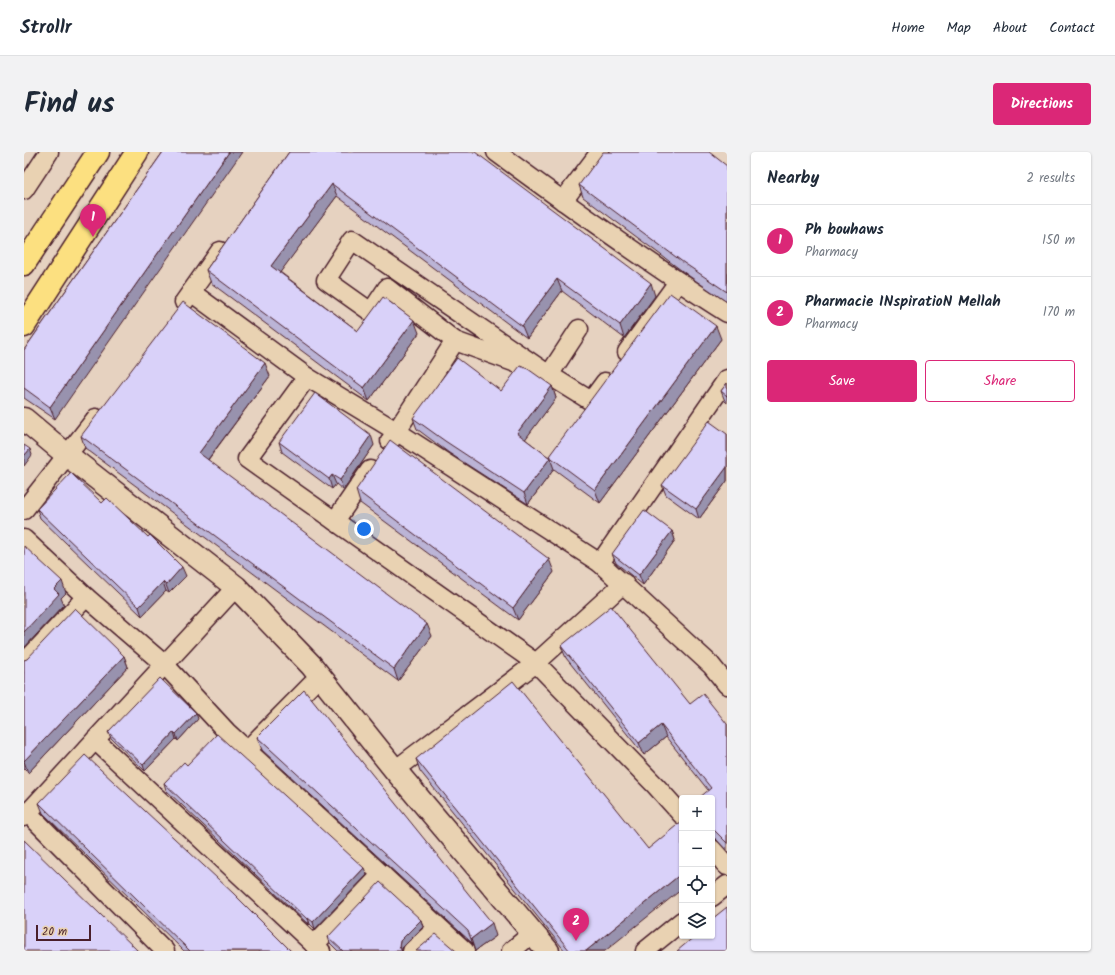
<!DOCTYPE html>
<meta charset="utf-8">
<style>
body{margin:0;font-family:Kalam,sans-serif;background:#f2f2f3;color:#1f2937}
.controls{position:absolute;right:12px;bottom:12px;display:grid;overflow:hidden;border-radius:4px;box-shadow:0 1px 3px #0004}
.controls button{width:36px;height:36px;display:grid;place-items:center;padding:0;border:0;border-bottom:1px solid #e0e1e3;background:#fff;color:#1f2937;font:20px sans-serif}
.scale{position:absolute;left:12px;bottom:10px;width:55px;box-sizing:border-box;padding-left:4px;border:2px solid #4a1f2b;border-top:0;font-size:11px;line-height:14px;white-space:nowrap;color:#4a1f2b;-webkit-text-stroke:3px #e9d2b2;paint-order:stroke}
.you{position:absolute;left:340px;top:377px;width:14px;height:14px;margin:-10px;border:3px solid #fff;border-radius:50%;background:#1a73e8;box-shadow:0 0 0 6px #1a73e833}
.badge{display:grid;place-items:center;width:26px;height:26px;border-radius:50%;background:#db2777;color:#fff;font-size:13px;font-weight:700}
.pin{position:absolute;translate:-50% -33px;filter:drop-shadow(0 1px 2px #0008)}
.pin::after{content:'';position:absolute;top:21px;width:14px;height:12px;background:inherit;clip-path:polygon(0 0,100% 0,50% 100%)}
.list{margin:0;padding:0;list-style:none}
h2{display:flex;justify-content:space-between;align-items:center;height:52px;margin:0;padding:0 16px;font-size:17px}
h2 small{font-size:13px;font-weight:400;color:#747a83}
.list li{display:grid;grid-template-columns:26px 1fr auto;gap:12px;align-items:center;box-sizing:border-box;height:72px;padding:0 16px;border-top:1px solid #e0e1e3}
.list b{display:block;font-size:15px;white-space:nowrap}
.list p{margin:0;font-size:13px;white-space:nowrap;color:#747a83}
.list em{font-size:13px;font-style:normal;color:#747a83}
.actions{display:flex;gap:8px;padding:12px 16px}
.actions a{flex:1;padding:9px 0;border:1px solid #db2777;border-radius:4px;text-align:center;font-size:14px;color:#db2777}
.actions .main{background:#db2777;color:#fff}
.icon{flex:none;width:22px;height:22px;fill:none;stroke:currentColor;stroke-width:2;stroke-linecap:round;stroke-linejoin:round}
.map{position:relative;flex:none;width:703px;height:799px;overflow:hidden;border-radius:4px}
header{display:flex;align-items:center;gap:24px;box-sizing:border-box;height:56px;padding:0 20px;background:#fff;border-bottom:1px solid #e0e1e3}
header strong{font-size:19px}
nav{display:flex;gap:22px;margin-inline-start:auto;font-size:14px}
.intro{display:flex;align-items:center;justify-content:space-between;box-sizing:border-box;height:96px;padding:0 24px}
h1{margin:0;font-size:28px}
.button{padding:10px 18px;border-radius:4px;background:#db2777;color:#fff;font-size:14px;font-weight:700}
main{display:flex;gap:24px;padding:0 24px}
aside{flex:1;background:#fff;border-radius:4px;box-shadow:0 1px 3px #0004}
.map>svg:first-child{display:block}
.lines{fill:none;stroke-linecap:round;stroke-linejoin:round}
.minor-casing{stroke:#4a1f2b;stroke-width:21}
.tertiary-casing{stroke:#4a1f2b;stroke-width:25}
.trunk-casing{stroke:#4a1f2b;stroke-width:25}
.minor{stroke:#e9d2b2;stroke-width:18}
.tertiary{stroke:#e9d2b2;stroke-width:22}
.trunk{stroke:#fce080;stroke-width:22}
.wall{fill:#bbb4d6;stroke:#4a1f2b}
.shaded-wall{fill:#9892ae;stroke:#4a1f2b}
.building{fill:#d9d1f9;stroke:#4a1f2b}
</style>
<header>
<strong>Strollr</strong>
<nav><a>Home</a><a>Map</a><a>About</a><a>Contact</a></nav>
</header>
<div class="intro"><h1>Find us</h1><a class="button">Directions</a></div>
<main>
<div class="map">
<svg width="703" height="799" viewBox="0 0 703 799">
<rect width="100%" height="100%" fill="#e6d2c0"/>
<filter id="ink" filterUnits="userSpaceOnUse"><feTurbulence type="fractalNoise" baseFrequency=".025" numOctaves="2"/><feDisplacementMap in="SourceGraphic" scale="8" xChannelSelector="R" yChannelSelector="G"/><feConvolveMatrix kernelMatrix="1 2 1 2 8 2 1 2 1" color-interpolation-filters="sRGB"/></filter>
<g filter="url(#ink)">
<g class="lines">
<g class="minor-casing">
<g id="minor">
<path d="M472,0c76,56 152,111 231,161"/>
<path d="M0,38l25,-38"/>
<path d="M539,49l37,-49"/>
<path d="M167,140l116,85 89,54 204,132 111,102 16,20"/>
<path d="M160,150l36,-51"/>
<path d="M555,177l-30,46 -94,-34 -68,-53 -16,24 -45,-32 26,-40 197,135 42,26 14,-19"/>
<path d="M603,200l51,-70"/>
<path d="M283,225l-60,82 289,204 119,122 27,30"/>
<path d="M366,289l65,-100"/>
<path d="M0,358l72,-92"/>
<path d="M311,369l35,-51"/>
<path d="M0,387l62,58 79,68 62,67 238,219"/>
<path d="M576,411l127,-184"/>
<path d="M0,511l62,-66"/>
<path d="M71,588l226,211"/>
<path d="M223,598l73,-74"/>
<path d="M371,618l141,-107 88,-80"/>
<path d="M4,661l137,138"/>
<path d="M0,665l212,-230"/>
<path d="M688,697l15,17"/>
<path d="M688,745l15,-12"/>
<path d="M290,793l68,-71"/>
<path d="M388,799l26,-24"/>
<path d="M487,799l22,-18"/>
<path d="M621,799l37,-30"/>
</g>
</g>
<g class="tertiary-casing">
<path id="tertiary" d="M0,267l43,36 169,132 75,78 84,105 153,181"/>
</g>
<g class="trunk-casing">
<g id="trunk">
<path d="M0,112l74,-112"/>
<path d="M0,174l113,-174"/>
</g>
</g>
<use href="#minor" class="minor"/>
<use href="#tertiary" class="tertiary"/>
<use href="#trunk" class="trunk"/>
</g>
<g class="wall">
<path d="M139,0l-108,267 -31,-21v-48z"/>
<path d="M265,0l366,144 -31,42 -62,-47 -35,47 -190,-142 -57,76 78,59 61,2 -50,68 -158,-118 -5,-13z"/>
<path d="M703,14v136l-38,-26 -106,-79 -4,-12z"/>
<path d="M697,187l-121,164 -46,-34 -26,35 -79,-51 -32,-24 -4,-11 88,-27 51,-5 4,12 -31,41 25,19 -1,-2z"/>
<path d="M246,224l-62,84 224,176 -34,45 -313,-233 -4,-12z"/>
<path d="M703,231v20l-2,-2 -4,-10z"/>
<path d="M703,282v47l-28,38 -33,-24 -4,-10z"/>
<path d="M255,290l95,3 -31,45 -7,-6 -4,5 -50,-37z"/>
<path d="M332,338l198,82 -36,48 -158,-117z"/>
<path d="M78,351l84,73 -17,17 -3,-2 -24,25 -102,-98 -3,-9z"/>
<path d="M648,379l3,9 -32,45 -27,-22 -4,-9z"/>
<path d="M537,494l129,58 37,20v127l-11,-12h-4v-41l-4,-8 -42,-53 -22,18 -78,-97z"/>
<path d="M100,504l4,11 -100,106 -4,-4v-109z"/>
<path d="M174,567l-20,22 -2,-2 -31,32 -34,-33 -3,-6z"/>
<path d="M233,585l239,199 -21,15 -3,-8 -210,-193z"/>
<path d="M392,607l232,90 -43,102h-40l-145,-180z"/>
<path d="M163,613l180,110 -52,54 -5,-5 -1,1 -143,-135 -2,-7z"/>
<path d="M15,651l252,148h-107l-141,-138z"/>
<path d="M397,768l2,7 -21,21v3h-64l-8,-8 -2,-6z"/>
</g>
<g class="shaded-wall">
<path d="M205,0h13l-187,267 -5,-12z"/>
<path d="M308,32l5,12 -61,82 -5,-12z"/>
<path d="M533,127l5,12 -35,47 -5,-12z"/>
<path d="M627,131l4,13 -31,42 -4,-13z"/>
<path d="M390,168l5,13 -50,68 -5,-13z"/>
<path d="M692,174l5,13 -121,164 -5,-13z"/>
<path d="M241,211l5,13 -67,90 -4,-13z"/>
<path d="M528,234l4,12 -35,47 -4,-12z"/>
<path d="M347,283l3,10 -31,45 -3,-10z"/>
<path d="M6,297l2,6 -8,11v-10z"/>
<path d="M526,306l4,11 -26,35 -4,-11z"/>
<path d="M703,315v14l-28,38 -3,-10z"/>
<path d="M308,323l4,9 -4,5 -3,-10z"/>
<path d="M648,379l3,9 -32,45 -4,-10z"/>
<path d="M525,407l5,13 -36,48 -5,-12z"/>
<path d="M158,415l4,9 -17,17 -3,-8z"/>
<path d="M38,429l4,12 -5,5 3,7 -40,43v-16l30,-43z"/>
<path d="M139,430l3,9 -24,25 -3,-9z"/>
<path d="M403,472l5,12 -34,45 -4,-12z"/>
<path d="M100,504l4,11 -100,106 -4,-12z"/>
<path d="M172,561l2,6 -20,22 -2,-7z"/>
<path d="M637,573l5,12 -22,18 -5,-12z"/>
<path d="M150,580l2,7 -31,32 -2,-6z"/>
<path d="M340,716l3,7 -52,54 -2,-7z"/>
<path d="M658,721v16l-77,62h-19z"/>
<path d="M284,766l2,6 -1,1 -2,-6z"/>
<path d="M397,768l2,7 -21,21v3l-3,-4 1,-6z"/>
<path d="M468,771l4,13 -21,15 -4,-12z"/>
</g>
<g class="building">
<path d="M139,0h66l-179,255 -26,-19v-38z"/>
<path d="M265,0h186l176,131 -31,42 -63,-46 -35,47 -190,-142 -61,82 87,65 25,-34 31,23 -50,68 -158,-118z"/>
<path d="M579,0h106l18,14v126l-43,-29 -105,-78z"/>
<path d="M646,141l46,33 -121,164 -46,-34z"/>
<path d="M159,150l82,61 -66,90 228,171 -33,45 -313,-233z"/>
<path d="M433,206l44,33 19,-25 8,3 24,17 -35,47 33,25 -26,35 -79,-52 -32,-23z"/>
<path d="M703,231v13l-6,-5z"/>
<path d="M291,241l56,42 -31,45 -8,-5 -3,4 -50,-37z"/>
<path d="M685,269l18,13v33l-31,42 -34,-24z"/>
<path d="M366,288l159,119 -36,49 -157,-118z"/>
<path d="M0,293l6,4 -6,7z"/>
<path d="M47,321l31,30 5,-5 41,39 2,-2 32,32 -16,18 -3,-3 -24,25 -102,-98z"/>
<path d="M620,358l28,21 -33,44 -27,-21z"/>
<path d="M0,394l38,35 -8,8 5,5 -35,38z"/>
<path d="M587,454l79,98 13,-10 24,30v119l-15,-15v-30h-13l12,-10 -50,-63 -22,18 -78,-97z"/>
<path d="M51,456l49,48 -100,105v-101l3,-1z"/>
<path d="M136,526l36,35 -20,21 -2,-2 -31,33 -35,-33z"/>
<path d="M489,529l135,168 34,-28v52l-96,78h-16l-154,-192z"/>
<path d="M280,538l188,233 -21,16 -3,-8 -211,-194z"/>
<path d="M193,582l147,134 -51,54 -5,-4 -1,1 -143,-136 20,-21 3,3z"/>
<path d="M61,603l148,138 58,58h-101l-151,-148z"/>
<path d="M0,688l114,111h-114z"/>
<path d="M356,730l41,38 -21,21 -1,6 3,4h-59l-15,-14z"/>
<path d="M703,755v44h-50l18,-15h17v-17z"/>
<path d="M412,782l20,17h-40z"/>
</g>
</g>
</svg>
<div class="controls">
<button>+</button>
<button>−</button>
<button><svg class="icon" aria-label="locate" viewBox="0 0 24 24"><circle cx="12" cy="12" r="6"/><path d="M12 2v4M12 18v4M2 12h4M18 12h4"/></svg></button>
<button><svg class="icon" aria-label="layers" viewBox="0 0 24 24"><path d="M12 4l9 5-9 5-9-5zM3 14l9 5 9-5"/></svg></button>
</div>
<div class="scale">20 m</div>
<div class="you"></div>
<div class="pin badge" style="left:69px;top:85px">1</div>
<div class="pin badge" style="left:552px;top:789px">2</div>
</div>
<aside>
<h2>Nearby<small>2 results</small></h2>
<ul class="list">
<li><span class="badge">1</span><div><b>Ph bouhaws</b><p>Pharmacy</p></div><em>150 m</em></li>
<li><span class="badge">2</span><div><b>Pharmacie INspiratioN Mellah</b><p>Pharmacy</p></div><em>170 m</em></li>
</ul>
<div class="actions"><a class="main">Save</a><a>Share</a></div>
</aside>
</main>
